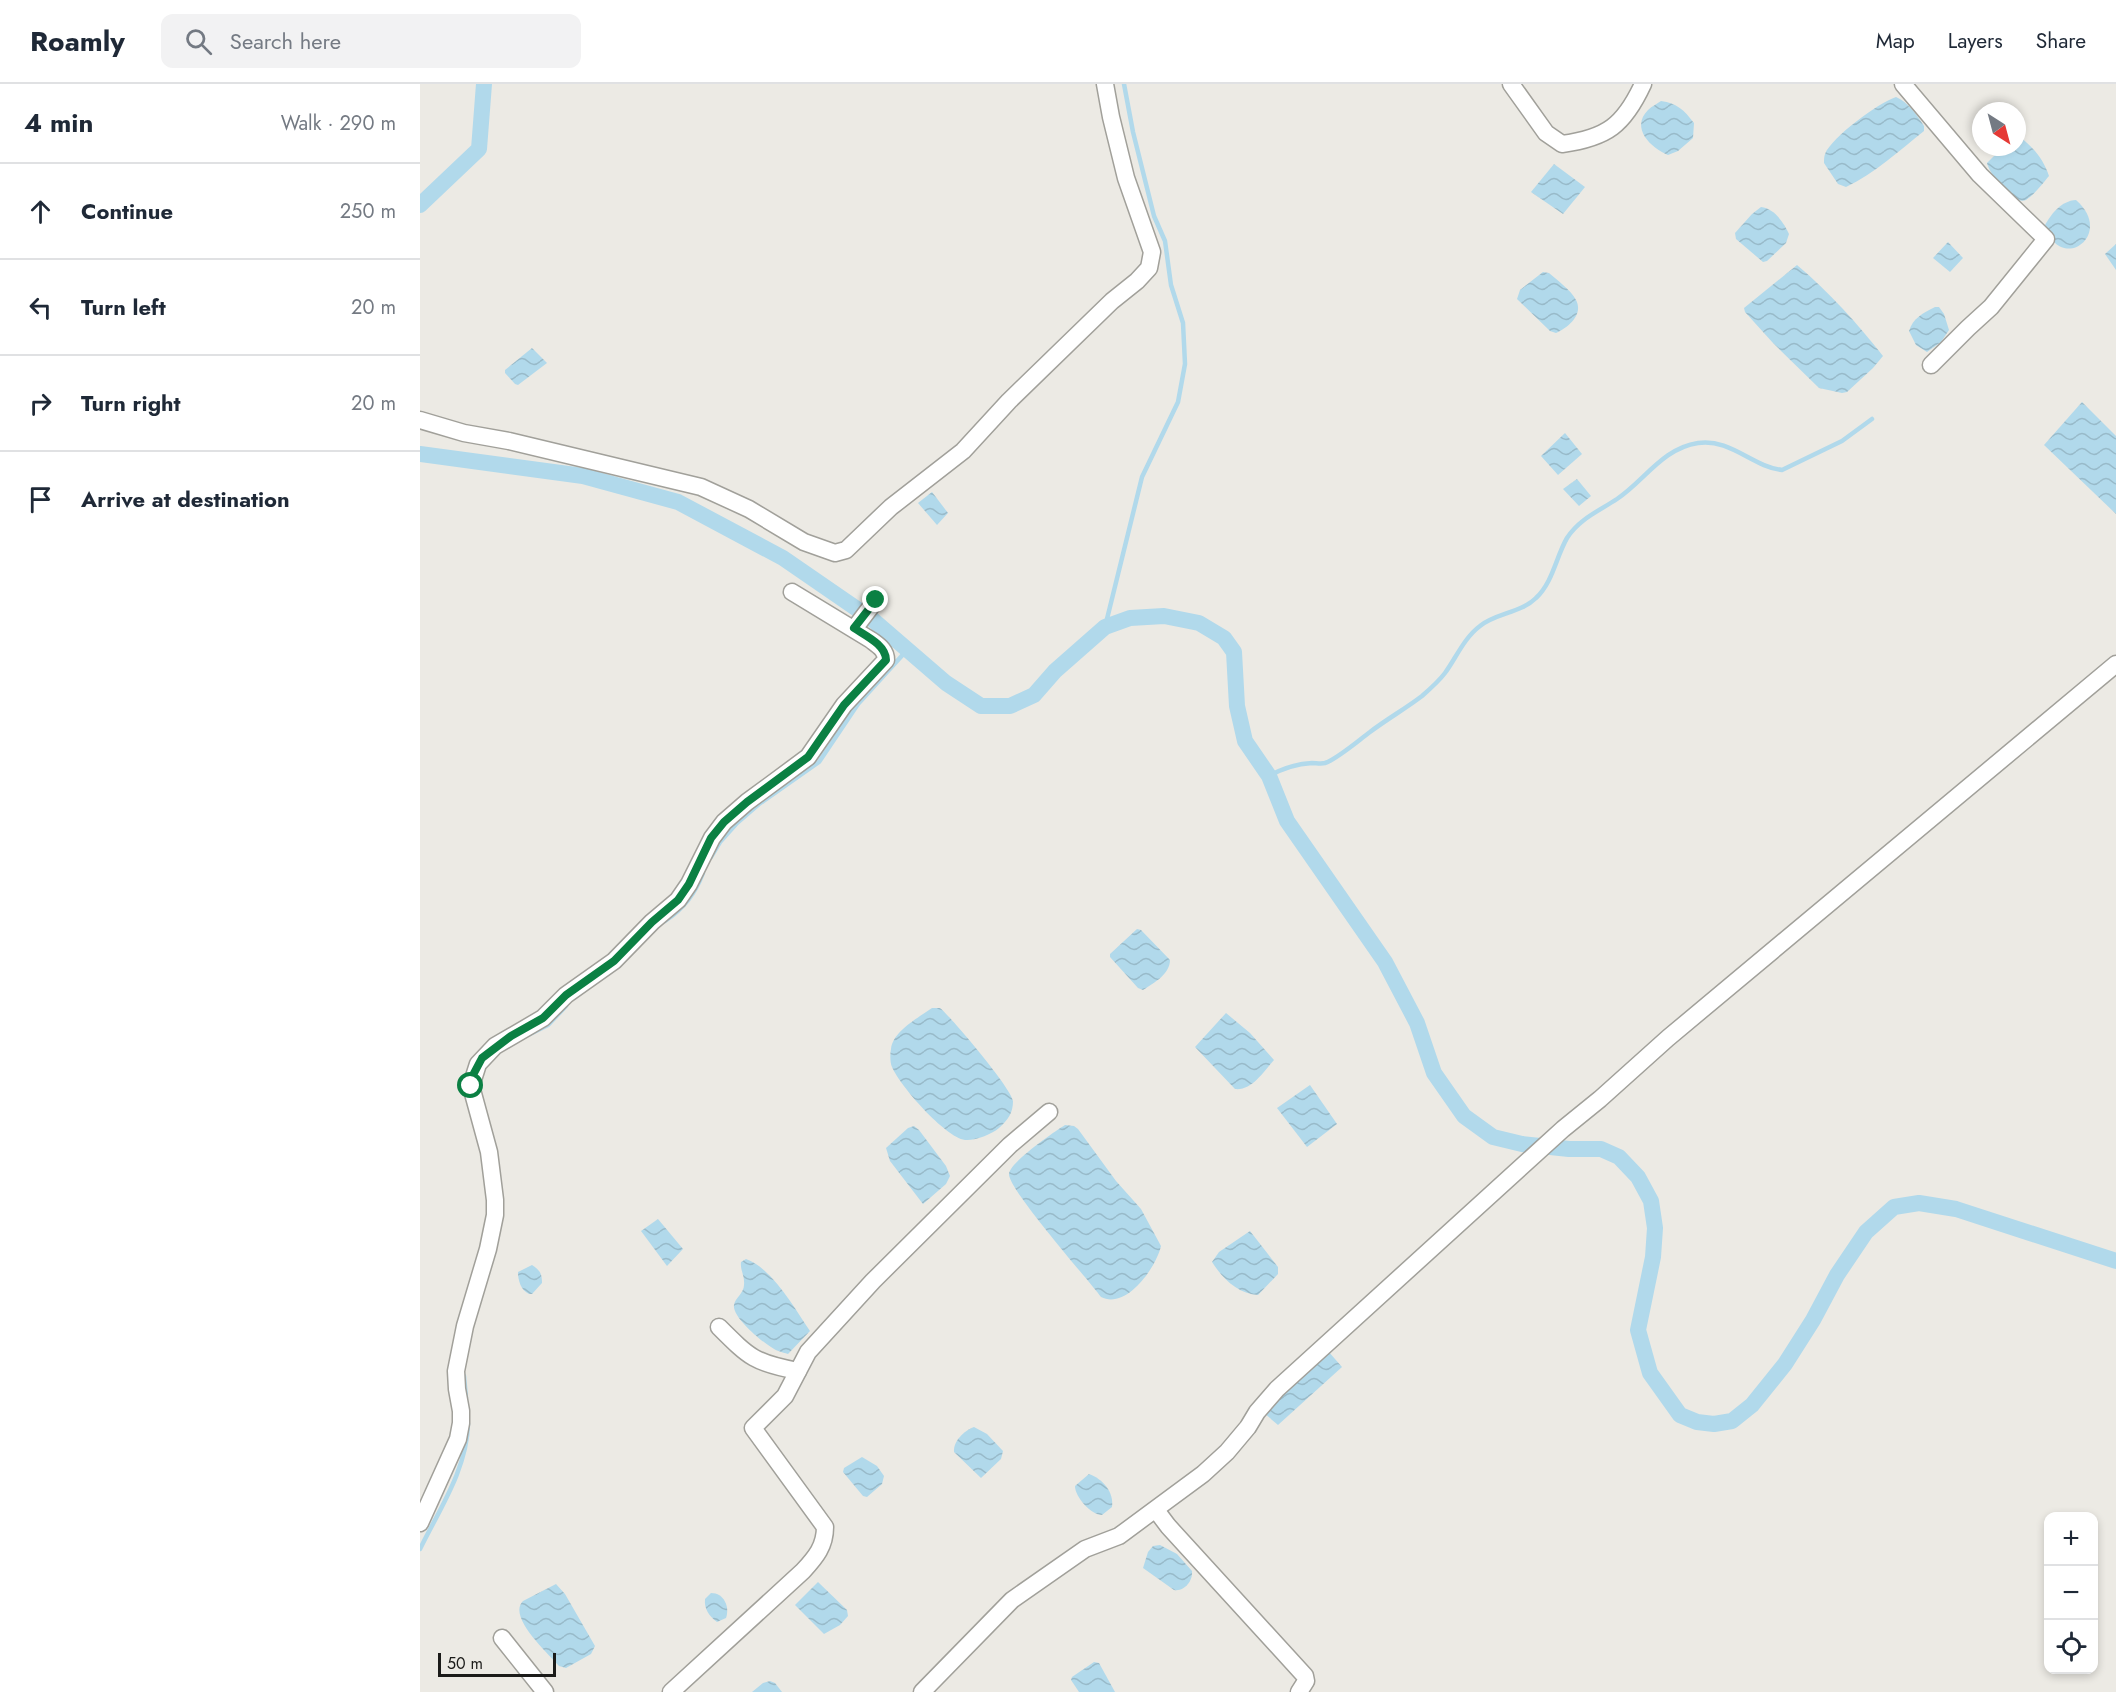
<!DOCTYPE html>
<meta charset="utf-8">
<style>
body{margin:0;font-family:Jost,sans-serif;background:#f2f2f3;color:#1f2937}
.controls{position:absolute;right:18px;bottom:18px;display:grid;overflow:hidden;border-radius:12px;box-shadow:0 3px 9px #0003}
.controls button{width:54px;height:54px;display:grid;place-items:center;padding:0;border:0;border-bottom:2px solid #e0e1e3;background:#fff;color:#1f2937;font:30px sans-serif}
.compass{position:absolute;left:1552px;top:18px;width:54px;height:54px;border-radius:50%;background:#fff;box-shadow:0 3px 9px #0003;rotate:144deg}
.scale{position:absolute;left:18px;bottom:15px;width:118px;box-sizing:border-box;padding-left:6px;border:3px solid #1b1b19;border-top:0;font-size:16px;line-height:21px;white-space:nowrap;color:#1b1b19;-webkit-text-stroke:4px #eceae4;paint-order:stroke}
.stop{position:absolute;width:18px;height:18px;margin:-14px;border:4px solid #0b8043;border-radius:50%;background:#fff}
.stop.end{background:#0b8043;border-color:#fff;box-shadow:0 2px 6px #0008}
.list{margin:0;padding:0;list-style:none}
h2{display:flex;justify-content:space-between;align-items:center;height:78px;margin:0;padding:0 24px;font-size:26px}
h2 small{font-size:20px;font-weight:400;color:#747a83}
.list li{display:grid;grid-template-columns:39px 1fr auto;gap:18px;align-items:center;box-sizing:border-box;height:96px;padding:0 24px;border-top:2px solid #e0e1e3}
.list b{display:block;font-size:22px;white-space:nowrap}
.list em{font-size:20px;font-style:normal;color:#747a83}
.icon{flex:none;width:33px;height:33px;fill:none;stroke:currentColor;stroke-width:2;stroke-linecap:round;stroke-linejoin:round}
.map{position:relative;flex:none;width:1696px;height:1608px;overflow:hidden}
header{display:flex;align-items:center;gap:36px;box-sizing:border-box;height:84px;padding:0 30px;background:#fff;border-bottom:2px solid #e0e1e3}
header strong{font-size:28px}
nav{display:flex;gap:33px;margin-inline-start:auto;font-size:21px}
.search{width:420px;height:54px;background:#f2f2f3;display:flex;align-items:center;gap:15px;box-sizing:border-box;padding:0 21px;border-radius:12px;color:#747a83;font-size:22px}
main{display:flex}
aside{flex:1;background:#fff}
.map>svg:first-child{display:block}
.water{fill:url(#water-waves)}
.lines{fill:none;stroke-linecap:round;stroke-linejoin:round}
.stream{stroke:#b1d9eb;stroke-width:4.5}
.canal{stroke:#b1d9eb;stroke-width:16}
.minor-casing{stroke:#a1a09a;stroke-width:19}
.minor{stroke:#fff;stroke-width:16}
.route{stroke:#0b8043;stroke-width:8}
</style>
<header>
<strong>Roamly</strong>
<div class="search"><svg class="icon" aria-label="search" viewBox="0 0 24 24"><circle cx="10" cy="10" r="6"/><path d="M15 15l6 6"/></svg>Search here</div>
<nav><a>Map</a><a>Layers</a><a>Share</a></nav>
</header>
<main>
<aside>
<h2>4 min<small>Walk · 290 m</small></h2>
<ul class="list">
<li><svg class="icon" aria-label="ahead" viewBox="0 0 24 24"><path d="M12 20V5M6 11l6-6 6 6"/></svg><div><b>Continue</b></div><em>250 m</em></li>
<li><svg class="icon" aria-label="left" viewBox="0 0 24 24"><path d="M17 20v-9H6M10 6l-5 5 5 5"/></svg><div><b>Turn left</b></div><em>20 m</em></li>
<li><svg class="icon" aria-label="right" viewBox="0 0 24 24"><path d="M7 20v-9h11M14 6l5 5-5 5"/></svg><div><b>Turn right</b></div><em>20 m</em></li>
<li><svg class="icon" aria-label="arrive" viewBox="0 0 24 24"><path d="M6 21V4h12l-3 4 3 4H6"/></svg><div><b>Arrive at destination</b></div></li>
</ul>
</aside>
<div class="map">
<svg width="1696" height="1608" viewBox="0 0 1696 1608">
<defs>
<pattern id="water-waves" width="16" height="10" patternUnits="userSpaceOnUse" patternTransform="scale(1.5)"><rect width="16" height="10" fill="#b1d9eb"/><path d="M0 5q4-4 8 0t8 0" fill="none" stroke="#98bac9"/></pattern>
</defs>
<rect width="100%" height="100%" fill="#eceae4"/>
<g class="water">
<path d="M1476,13c12,5 21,18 28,29v5c-25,20 -49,42 -78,56l-8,-3 -14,-21c0,-3 0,-6 1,-9 7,-17 53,-51 71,-57z"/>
<path d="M1241,17c16,2 23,9 33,22l-1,15 -15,13 -10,4c-17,-7 -38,-27 -20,-45 4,-4 9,-6 13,-9z"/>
<path d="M1597,53h3c13,10 24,23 29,39 -6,7 -15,19 -23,24 -13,6 -37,-27 -39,-37l16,-16h14z"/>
<path d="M1134,80l31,23 -22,27 -32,-22z"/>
<path d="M1656,116c40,35 -17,75 -31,25 7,-12 16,-24 31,-25z"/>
<path d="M1341,123c13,1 23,16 28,27l-3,9 -19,18 -4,1 -27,-23 -1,-6 17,-19z"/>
<path d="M1528,158l15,16 -13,14 -17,-14z"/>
<path d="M1696,160v26l-11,-16z"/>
<path d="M1377,181c32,27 60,58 86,91l-10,12 -26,24 -5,1 -23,-5 -46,-45 -28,-31 -1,-4z"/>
<path d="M1123,188l6,1c8,7 22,17 27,27 8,15 -9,28 -20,33l-6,-2 -33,-32 3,-9z"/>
<path d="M1515,223h4l5,7 5,16 -8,12 -14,10 -11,-7 -7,-14c4,-13 14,-18 26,-24z"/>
<path d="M112,264l15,15 -29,22 -3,-1 -10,-11v-3z"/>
<path d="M1662,318l34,34v78l-72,-69z"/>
<path d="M1145,349l17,21 -24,21 -17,-19z"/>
<path d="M1157,395l14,17 -12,10 -16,-17z"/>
<path d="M512,408l16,21 -11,12 -19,-22z"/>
<path d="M717,845l4,1 29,30c0,14 -16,23 -27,30l-5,-2 -28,-31v-3z"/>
<path d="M512,924h8c12,10 72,81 73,93 0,12 -5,19 -14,27 -7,6 -24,13 -34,12 -20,-3 -65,-54 -73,-73 -2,-4 -2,-13 -1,-18 2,-18 27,-31 41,-41z"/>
<path d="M806,929l24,20 24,27c-10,11 -22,31 -39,29l-40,-42z"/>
<path d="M890,1001l27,39 -30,23 -30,-39z"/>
<path d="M645,1041l9,1 4,3 38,52 25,28 20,37c-5,22 -35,64 -60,51 -14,-19 -93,-108 -92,-123 1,-12 45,-42 56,-49z"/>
<path d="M494,1042l5,4 27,36 4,10 -4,8 -23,20 -33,-43 -4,-13 22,-20z"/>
<path d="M238,1135l25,30 -16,17 -26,-35z"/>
<path d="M830,1147l28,36v7l-20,21c-20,-1 -36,-17 -46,-33l7,-10z"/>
<path d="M326,1175c26,9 49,50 64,72l-22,23c-6,-2 -12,-3 -17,-7 -10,-6 -39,-30 -37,-42 1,-7 10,-12 10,-20 1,-9 -4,-15 -3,-23z"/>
<path d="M112,1181c8,5 10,9 10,18l-10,11h-3c-8,-4 -11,-13 -11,-22z"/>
<path d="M908,1267l14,16 -64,58 -14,-12z"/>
<path d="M554,1343l13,7 16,17 -2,8 -20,19 -27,-26c-1,-11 10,-21 20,-25z"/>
<path d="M442,1373l15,9 7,10 -2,8 -15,13 -4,-1 -20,-24 1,-4z"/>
<path d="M669,1390c14,5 25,18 23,33l-10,8c-11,0 -27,-18 -27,-29z"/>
<path d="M740,1461l17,9 15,17c1,10 -8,21 -18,19l-31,-22 5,-16 5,-6z"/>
<path d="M398,1498l29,28 1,6 -8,9 -16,9 -29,-29z"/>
<path d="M136,1500l9,10 30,52 -4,8 -25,14 -7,-2c-11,-13 -52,-49 -36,-65z"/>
<path d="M291,1509c13,0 19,14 15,25l-9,4c-8,-6 -13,-13 -12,-23z"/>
<path d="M674,1578l5,1 16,29h-36l-8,-12 1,-3z"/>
<path d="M350,1597l5,2 7,9h-30l11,-9z"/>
</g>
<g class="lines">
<g class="stream">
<path d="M685,543l37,-150 36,-75 7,-38 -2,-41 -12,-38 -6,-44 -11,-25 -21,-84 -9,-48"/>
<path d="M849,692c14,-8 26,-12 43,-13 4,0 9,1 13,0 12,-4 34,-23 45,-31 17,-13 35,-23 52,-36 8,-7 17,-15 23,-23 11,-15 19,-35 35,-47 16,-13 41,-13 56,-28 17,-16 20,-41 31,-60 12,-19 32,-27 50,-39 27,-18 46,-51 81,-56 32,-5 55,24 84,27l60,-29 30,-22"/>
<path d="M291,773l9,-15 17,-19 22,-19 60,-42 39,-58 50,-55"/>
<path d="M245,837c19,-13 30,-27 38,-48"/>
<path d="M110,950l18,-9 18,-19"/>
<path d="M44,1292l2,22"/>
<path d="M0,1465c19,-39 47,-80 48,-125"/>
</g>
<g class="canal">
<path d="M0,121l59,-56 5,-65"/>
<path d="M0,370l163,22 95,26 105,56 90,62 73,63 35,23h29l24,-11 21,-24 50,-44 25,-9 34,-2 35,7 25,15 10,14 3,54 8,35 24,35 18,45 98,141 32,61 17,50 30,43 29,21 29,7 47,5h32l18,8 19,20 13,24 4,27 -2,29 -15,73 12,43 30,42 17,7 17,2 18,-3 20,-16 33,-41 28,-44 24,-45 29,-43 28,-25 25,-4 37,6 160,52"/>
</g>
<g class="minor-casing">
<g id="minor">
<path d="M1091,0l35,49 16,11c45,-6 62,-19 81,-60"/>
<path d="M1483,0l77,91 66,64 -55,68 -23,21 -37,37"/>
<path d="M0,336l44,13 45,8 192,46 48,22 55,33 31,11 11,-3 45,-43 72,-56 46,-50 103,-100 25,-20 12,-13 3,-16 -26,-74 -15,-61 -6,-33"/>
<path d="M434,545l22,-29"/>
<path d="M299,1243c31,31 36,36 79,44"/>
<path d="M736,1426l12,16 137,150 1,5 -7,11"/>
<path d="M0,1439l38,-84 3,-16v-12l-4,-22 -1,-18 9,-45 23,-77 7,-34v-15l-6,-48 -18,-66 7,-22 17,-18 48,-28 23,-23 48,-34 38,-39 26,-22 11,-16 23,-46 12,-16 23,-20 61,-45 36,-52 42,-45c0,-10 -7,-14 -15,-20l-79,-48"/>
<path d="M82,1554l43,54"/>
<path d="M251,1608l132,-121c13,-14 22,-25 22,-44l-72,-99 32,-32 23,-44 65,-71 137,-136 39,-33"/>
<path d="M502,1608l90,-92 73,-51 34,-13 84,-62 24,-22 21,-25 9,-15 20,-23 286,-260 37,-30 68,-61 448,-374"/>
</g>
</g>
<use href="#minor" class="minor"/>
</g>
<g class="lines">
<path class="route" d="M51,1002l2,-11 9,-17 29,-22 32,-18 23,-23 48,-34 38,-39 26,-22 11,-16 22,-46 13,-16 23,-20 61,-45 36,-52 42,-45c0,-15 -20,-24 -32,-32l22,-28"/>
</g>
</svg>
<div class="controls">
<button>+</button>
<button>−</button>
<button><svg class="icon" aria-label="locate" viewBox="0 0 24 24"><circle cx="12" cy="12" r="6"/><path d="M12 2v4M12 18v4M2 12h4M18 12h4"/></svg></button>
</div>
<svg class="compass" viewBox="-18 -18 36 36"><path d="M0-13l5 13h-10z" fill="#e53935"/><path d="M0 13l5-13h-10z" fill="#747a83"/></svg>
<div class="scale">50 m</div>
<div class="stop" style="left:51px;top:1002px"></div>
<div class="stop end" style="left:456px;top:516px"></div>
</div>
</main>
